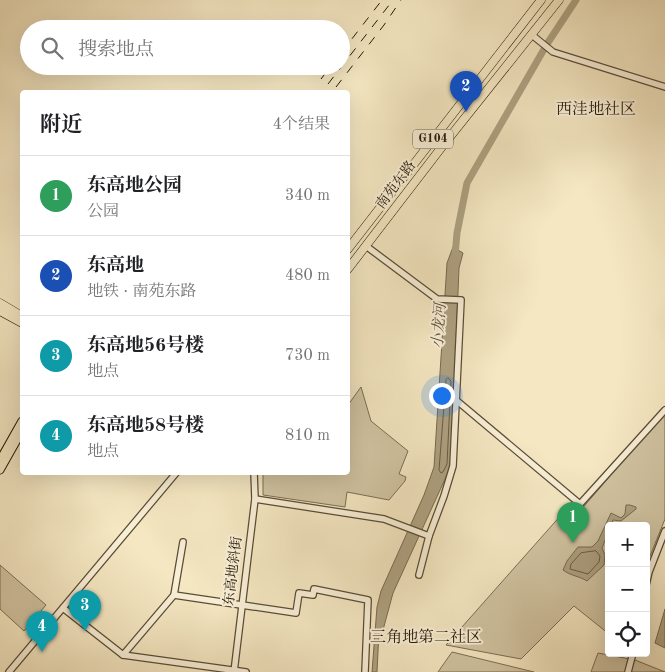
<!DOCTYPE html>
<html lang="zh">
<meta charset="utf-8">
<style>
body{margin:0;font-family:"Old Standard TT","Noto Serif SC",serif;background:#f2f2f2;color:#202124}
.controls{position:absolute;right:15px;bottom:15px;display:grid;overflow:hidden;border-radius:5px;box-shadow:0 5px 20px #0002}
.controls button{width:45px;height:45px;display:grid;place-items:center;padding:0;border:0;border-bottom:1px solid #e0e0e0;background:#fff;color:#202124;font:25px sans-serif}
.you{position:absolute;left:441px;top:395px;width:18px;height:18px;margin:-12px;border:4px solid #fff;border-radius:50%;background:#1a73e8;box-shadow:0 0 0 8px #1a73e833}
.badge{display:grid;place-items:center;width:32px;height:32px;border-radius:50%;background:#7c3aed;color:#fff;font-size:16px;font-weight:700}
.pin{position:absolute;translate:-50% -41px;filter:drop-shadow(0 1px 2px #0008)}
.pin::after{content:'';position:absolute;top:26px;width:18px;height:15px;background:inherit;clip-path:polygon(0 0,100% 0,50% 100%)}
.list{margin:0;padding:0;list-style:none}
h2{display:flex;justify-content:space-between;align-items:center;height:65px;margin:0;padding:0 20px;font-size:21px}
h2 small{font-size:16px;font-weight:400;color:#757577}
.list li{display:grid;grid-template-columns:32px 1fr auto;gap:15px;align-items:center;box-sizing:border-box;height:80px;padding:0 20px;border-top:1px solid #e0e0e0}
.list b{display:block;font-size:19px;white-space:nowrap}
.list p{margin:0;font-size:16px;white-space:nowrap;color:#757577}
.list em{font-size:16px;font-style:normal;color:#757577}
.icon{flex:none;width:28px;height:28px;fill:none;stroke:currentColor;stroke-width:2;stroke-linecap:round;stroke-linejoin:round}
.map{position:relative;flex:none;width:665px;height:672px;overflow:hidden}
.search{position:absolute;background:#fff;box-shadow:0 5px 20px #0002;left:20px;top:20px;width:330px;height:55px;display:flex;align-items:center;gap:12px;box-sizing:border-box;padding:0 18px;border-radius:28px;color:#757577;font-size:19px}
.panel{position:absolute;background:#fff;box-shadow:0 5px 20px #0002;left:20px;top:90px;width:330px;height:385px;border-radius:5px}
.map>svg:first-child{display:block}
.green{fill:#d1c4a2;stroke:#7c6e53}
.water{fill:#aea181;stroke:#786a4f}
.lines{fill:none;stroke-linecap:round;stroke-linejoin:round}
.shore{stroke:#6a5c42;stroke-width:1}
.river{stroke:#aea181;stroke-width:7}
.minor-casing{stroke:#5a4c34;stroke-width:8}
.major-casing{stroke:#271804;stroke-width:9}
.highway-casing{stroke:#271804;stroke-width:9}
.minor{stroke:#f8efd7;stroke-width:5.5}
.major{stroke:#f4e7c2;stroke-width:7}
.highway{stroke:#f4e7c2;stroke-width:8}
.rail{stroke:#271804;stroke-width:1;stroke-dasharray:9 9;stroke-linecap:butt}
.labels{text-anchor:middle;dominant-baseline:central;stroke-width:4;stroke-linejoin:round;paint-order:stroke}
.shield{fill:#f8efd7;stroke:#665843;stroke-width:1}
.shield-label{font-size:12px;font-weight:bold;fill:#271804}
.street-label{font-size:14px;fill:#271804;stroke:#f8efd7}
.water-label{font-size:15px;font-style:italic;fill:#5d4f36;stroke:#f8efd7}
.quarter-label{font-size:16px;fill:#271804;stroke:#f8efd7}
</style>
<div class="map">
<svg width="665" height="672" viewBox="0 0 665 672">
<rect width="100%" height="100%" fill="#f4e7c2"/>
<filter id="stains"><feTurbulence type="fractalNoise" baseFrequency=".004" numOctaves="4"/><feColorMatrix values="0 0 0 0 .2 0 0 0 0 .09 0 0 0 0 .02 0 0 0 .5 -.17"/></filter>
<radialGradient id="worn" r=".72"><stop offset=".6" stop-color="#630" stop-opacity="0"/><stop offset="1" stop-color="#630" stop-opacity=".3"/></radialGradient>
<g class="green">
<path d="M361,387l10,34 37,30 -9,23 7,3 -1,4 -16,19 -42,-8 -2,15 -82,-12v-22l85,-1v-67z"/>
<path d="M665,412v107l-19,47v-40h-37v108l-35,-28 -53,53 -75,-14 124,-140 10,6z"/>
<path d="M0,565l46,40 -22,26 -24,-22z"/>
<path d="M452,652l82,20h-96z"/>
<path d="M598,653l37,7 30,12h-74z"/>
</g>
<g class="water">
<path d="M453,247l10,6 -4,15 -8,198 -58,127 -10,37 -4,1 -2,41h-5l5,-65 4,-16 43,-96 10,-28 13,-204z"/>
<path d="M626,505h4l6,2v2l-15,12 -8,-1 -2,6h-2v5l-7,17 3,7 -1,10 -17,16c-8,-5 -16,-5 -24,-11l4,-9 11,-14h14l6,-6 13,-28 10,5 4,-4z"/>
<path d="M665,609v39l-10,-5z"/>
</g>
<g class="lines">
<g class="shore">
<path d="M448,378l3,3 -4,83 -4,8 -2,1 -2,-3 7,-90z"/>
<path d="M596,551l4,5 -1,6 -11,12 -18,-5 1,-5 10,-11z"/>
</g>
<path class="river" d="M455,256l2,-23 10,-50 80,-139 29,-44"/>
<g class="minor-casing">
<g id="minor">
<path d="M532,35l21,17 112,35"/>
<path d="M366,246l71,53 24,1 -8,166 -9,30 -15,40 -10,39"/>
<path d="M456,400l124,104 85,-94"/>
<path d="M255,499l129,20 45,17"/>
<path d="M646,585l3,-13 16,-41"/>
<path d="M174,595l122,18 3,-20 14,2 1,-6 54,11 -3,72"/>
<path d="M63,608l60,47 123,17"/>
<path d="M123,655l51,-60 9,-53"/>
<path d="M9,672l168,-200"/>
<path d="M234,672l21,-173 -1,-27"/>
<path d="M628,672l5,-19"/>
</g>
</g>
<g class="major-casing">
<g id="major">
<path d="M0,460l22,-39"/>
<path d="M0,470l22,-39"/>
</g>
</g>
<g class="highway-casing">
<g id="highway">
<path d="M348,249l193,-249"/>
<path d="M348,269l93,-121 118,-148"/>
<path d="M0,303l22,13"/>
<path d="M0,311l22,12"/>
</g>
</g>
<use href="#minor" class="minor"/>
<use href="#major" class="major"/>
<use href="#highway" class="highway"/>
<g class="rail">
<path d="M341,53l41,-53"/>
<path d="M321,79l10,-13"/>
<path d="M328,84l65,-84"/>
<path d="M336,87l48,-62 17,-25"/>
</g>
</g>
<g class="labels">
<rect class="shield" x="413" y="129.5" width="40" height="19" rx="4"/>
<g class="shield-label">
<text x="433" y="139">G104</text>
</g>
<g class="street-label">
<text transform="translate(396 185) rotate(-53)">南苑东路</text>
<text transform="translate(233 571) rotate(-83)">东高地斜街</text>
</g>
<g class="water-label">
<text transform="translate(440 326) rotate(-86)">小龙河</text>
</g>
<g class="quarter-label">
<text x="596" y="110">西洼地社区</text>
<text x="426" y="638">三角地第二社区</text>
</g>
</g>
<rect width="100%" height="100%" filter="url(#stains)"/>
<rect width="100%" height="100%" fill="url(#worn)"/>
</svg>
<div class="controls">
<button>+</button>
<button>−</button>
<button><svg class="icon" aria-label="locate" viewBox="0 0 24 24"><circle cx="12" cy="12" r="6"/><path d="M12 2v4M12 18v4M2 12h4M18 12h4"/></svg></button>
</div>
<div class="you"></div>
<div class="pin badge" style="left:573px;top:543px;background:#2e9e5b">1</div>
<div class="pin badge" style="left:466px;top:112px;background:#1a4fb4">2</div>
<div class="pin badge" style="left:85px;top:631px;background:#0f9aa8">3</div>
<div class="pin badge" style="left:42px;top:652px;background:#0f9aa8">4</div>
<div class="search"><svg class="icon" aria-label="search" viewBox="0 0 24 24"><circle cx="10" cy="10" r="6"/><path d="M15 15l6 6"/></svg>搜索地点</div>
<section class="panel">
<h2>附近<small>4个结果</small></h2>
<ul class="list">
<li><span class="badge" style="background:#2e9e5b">1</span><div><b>东高地公园</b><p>公园</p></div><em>340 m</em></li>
<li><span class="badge" style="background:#1a4fb4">2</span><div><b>东高地</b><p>地铁 · 南苑东路</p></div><em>480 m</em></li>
<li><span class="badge" style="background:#0f9aa8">3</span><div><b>东高地56号楼</b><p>地点</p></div><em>730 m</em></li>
<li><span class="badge" style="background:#0f9aa8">4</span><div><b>东高地58号楼</b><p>地点</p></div><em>810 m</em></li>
</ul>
</section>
</div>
